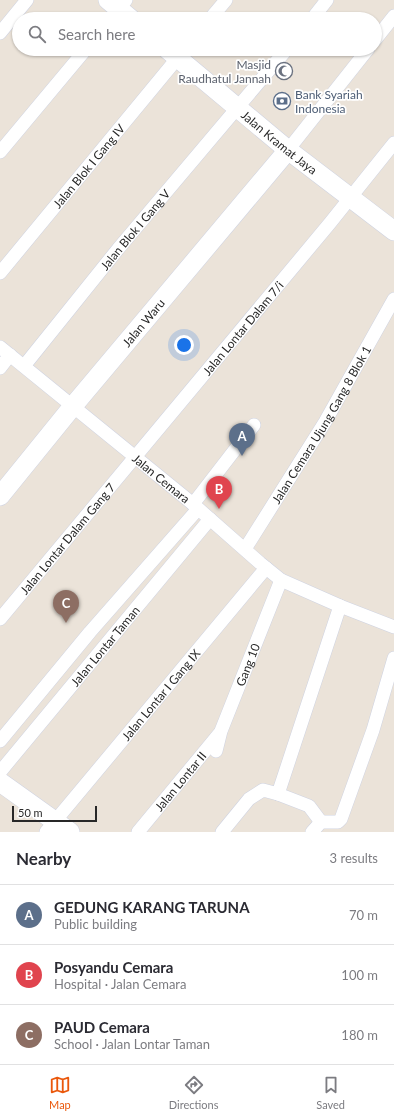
<!DOCTYPE html>
<meta charset="utf-8">
<style>
body{margin:0;font-family:Lato,sans-serif;background:#f7f7f7;color:#2b2b33}
.scale{position:absolute;left:12px;bottom:10px;width:85px;box-sizing:border-box;padding-left:4px;border:2px solid #282828;border-top:0;font-size:11px;line-height:14px;white-space:nowrap;color:#282828;-webkit-text-stroke:3px #fff;paint-order:stroke}
.you{position:absolute;left:184px;top:345px;width:14px;height:14px;margin:-10px;border:3px solid #fff;border-radius:50%;background:#1a73e8;box-shadow:0 0 0 6px #1a73e833}
.badge{display:grid;place-items:center;width:26px;height:26px;border-radius:50%;background:#ea580c;color:#fff;font-size:13px;font-weight:700}
.pin{position:absolute;translate:-50% -33px;filter:drop-shadow(0 1px 2px #0008)}
.pin::after{content:'';position:absolute;top:21px;width:14px;height:12px;background:inherit;clip-path:polygon(0 0,100% 0,50% 100%)}
.list{margin:0;padding:0;list-style:none}
h2{display:flex;justify-content:space-between;align-items:center;height:52px;margin:0;padding:0 16px;font-size:17px}
h2 small{font-size:13px;font-weight:400;color:#7c7c81}
.list li{display:grid;grid-template-columns:26px 1fr auto;gap:12px;align-items:center;box-sizing:border-box;height:60px;padding:0 16px;border-top:1px solid #e1e1e2}
.list b{display:block;font-size:15px;white-space:nowrap}
.list p{margin:0;font-size:13px;white-space:nowrap;color:#7c7c81}
.list em{font-size:13px;font-style:normal;color:#7c7c81}
.icon{flex:none;width:22px;height:22px;fill:none;stroke:currentColor;stroke-width:2;stroke-linecap:round;stroke-linejoin:round}
.map{position:relative;flex:none;width:394px;height:832px;overflow:hidden}
.search{position:absolute;background:#fff;box-shadow:0 1px 3px #0004;left:12px;right:12px;top:12px;height:44px;display:flex;align-items:center;gap:10px;box-sizing:border-box;padding:0 14px;border-radius:22px;color:#7c7c81;font-size:15px}
.sheet{height:232px;background:#fff}
nav{display:flex;justify-content:space-around;align-items:center;box-sizing:border-box;height:56px;border-top:1px solid #e1e1e2;background:#fff;font-size:11px;color:#7c7c81}
nav a{display:grid;justify-items:center;gap:2px}
nav .on{color:#ea580c}
.map>svg:first-child{display:block}
.lines{fill:none;stroke-linecap:round;stroke-linejoin:round}
.street-casing{stroke:#cfd3e1;stroke-width:14}
.secondary-casing{stroke:#cfd3e1;stroke-width:20}
.street{stroke:#fff;stroke-width:13}
.secondary{stroke:#fff;stroke-width:19}
.labels{text-anchor:middle;dominant-baseline:central;stroke-width:3.5;stroke-linejoin:round;paint-order:stroke}
.worship-label{font-size:12px;fill:#5b616d;stroke:#fff;text-anchor:end}
.service-label{font-size:12px;fill:#4e5e75;stroke:#fff;text-anchor:start}
.street-label{font-size:12px;fill:#282828;stroke:#fff}
</style>
<div class="map">
<svg width="394" height="832" viewBox="0 0 394 832">
<rect width="100%" height="100%" fill="#ebe3d9"/>
<g class="lines">
<g class="street-casing">
<g id="street">
<path d="M111,19l15,-19"/>
<path d="M210,19l16,-19"/>
<path d="M312,19l15,-19"/>
<path d="M0,33l27,-33"/>
<path d="M375,40l19,-24"/>
<path d="M288,150l80,-101"/>
<path d="M0,152l86,-103"/>
<path id="s1" d="M0,273l185,-224"/>
<path id="s2" d="M0,347l193,157 67,59 21,17 59,26 54,21"/>
<path id="s3" d="M24,366l94,-117 169,-200"/>
<path d="M0,368l10,-13"/>
<path d="M193,504l61,-79"/>
<path id="s4" d="M245,549l80,-127 69,-123"/>
<path id="s5" d="M0,619l330,-396 64,-80"/>
<path d="M0,741l90,-109 108,-123"/>
<path id="s6" d="M216,751l5,-20 60,-151"/>
<path id="s7" d="M0,772l210,-253"/>
<path d="M278,794l31,12 12,16"/>
<path id="s8" d="M46,832l220,-264"/>
<path id="s9" d="M138,832l81,-98"/>
<path d="M222,832l27,-33 14,-9 15,4 62,-188"/>
<path d="M312,832l9,-10h17l3,-3 32,-89 21,-72"/>
</g>
</g>
<g class="secondary-casing">
<g id="secondary">
<path d="M108,0l23,19"/>
<path id="s10" d="M167,49l121,101 106,81"/>
<path id="s11" d="M0,496l73,-90 215,-256"/>
<path d="M0,782l70,50"/>
</g>
</g>
<use href="#street" class="street"/>
<use href="#secondary" class="secondary"/>
</g>
<defs>
<g id="mosque-ring" transform="scale(0.9)"><circle r="9.5" fill="#fff" stroke="#6b7280" stroke-width="1.5"/><path d="M3.5-4.9A6 6 0 1 0 3.5 4.9A5 5 0 1 1 3.5-4.9Z" fill="#6b7280"/></g>
<g id="bank-ring" transform="scale(0.9)"><circle r="9.5" fill="#fff" stroke="#5c6f8a" stroke-width="1.5"/><path d="M-6-4H6V4H-6ZM0-2.3a2.3 2.3 0 1 0 0 4.6a2.3 2.3 0 1 0 0-4.6Z" fill="#5c6f8a"/></g>
</defs>
<g fill-rule="evenodd">
<use href="#mosque-ring" x="284" y="71"/>
<use href="#bank-ring" x="282" y="101"/>
</g>
<g class="labels">
<g class="worship-label">
<text x="271" y="64">Masjid<tspan x="271" dy="14">Raudhatul Jannah</tspan></text>
</g>
<g class="service-label">
<text x="295" y="94">Bank Syariah<tspan x="295" dy="14">Indonesia</tspan></text>
</g>
<g class="street-label">
<text stroke="none"><textPath href="#s10" startOffset="146">Jalan Kramat Jaya</textPath></text>
<text stroke="none"><textPath href="#s1" startOffset="139">Jalan Blok I Gang IV</textPath></text>
<text stroke="none"><textPath href="#s3" startOffset="176">Jalan Blok I Gang V</textPath></text>
<text stroke="none"><textPath href="#s11" startOffset="225">Jalan Waru</textPath></text>
<text stroke="none"><textPath href="#s5" startOffset="379">Jalan Lontar Dalam 7/i</textPath></text>
<text stroke="none"><textPath href="#s4" startOffset="146">Jalan Cemara Ujung Gang 8 Blok 1</textPath></text>
<text stroke="none"><textPath href="#s2" startOffset="208">Jalan Cemara</textPath></text>
<text stroke="none"><textPath href="#s5" startOffset="105">Jalan Lontar Dalam Gang 7</textPath></text>
<text stroke="none"><textPath href="#s7" startOffset="164">Jalan Lontar Taman</textPath></text>
<text stroke="none"><textPath href="#s6" startOffset="92">Gang 10</textPath></text>
<text stroke="none"><textPath href="#s8" startOffset="179">Jalan Lontar I Gang IX</textPath></text>
<text stroke="none"><textPath href="#s9" startOffset="66">Jalan Lontar II</textPath></text>
</g>
</g>
</svg>
<div class="scale">50 m</div>
<div class="you"></div>
<div class="pin badge" style="left:242px;top:456px;background:#5c6f8a">A</div>
<div class="pin badge" style="left:219px;top:509px;background:#e0444e">B</div>
<div class="pin badge" style="left:66px;top:623px;background:#8d6e63">C</div>
<div class="search"><svg class="icon" aria-label="search" viewBox="0 0 24 24"><circle cx="10" cy="10" r="6"/><path d="M15 15l6 6"/></svg>Search here</div>
</div>
<section class="sheet">
<h2>Nearby<small>3 results</small></h2>
<ul class="list">
<li><span class="badge" style="background:#5c6f8a">A</span><div><b>GEDUNG KARANG TARUNA</b><p>Public building</p></div><em>70 m</em></li>
<li><span class="badge" style="background:#e0444e">B</span><div><b>Posyandu Cemara</b><p>Hospital · Jalan Cemara</p></div><em>100 m</em></li>
<li><span class="badge" style="background:#8d6e63">C</span><div><b>PAUD Cemara</b><p>School · Jalan Lontar Taman</p></div><em>180 m</em></li>
</ul>
</section>
<nav>
<a class="on"><svg class="icon" aria-label="map" viewBox="0 0 24 24"><path d="M3 6l6-2 6 2 6-2v14l-6 2-6-2-6 2zM9 4v14M15 6v14"/></svg>Map</a>
<a><svg class="icon" aria-label="directions" viewBox="0 0 24 24"><path d="M12 3l9 9-9 9-9-9zM9 14v-3h6M13 9l2 2-2 2"/></svg>Directions</a>
<a><svg class="icon" aria-label="saved" viewBox="0 0 24 24"><path d="M7 4h10v16l-5-4-5 4z"/></svg>Saved</a>
</nav>
